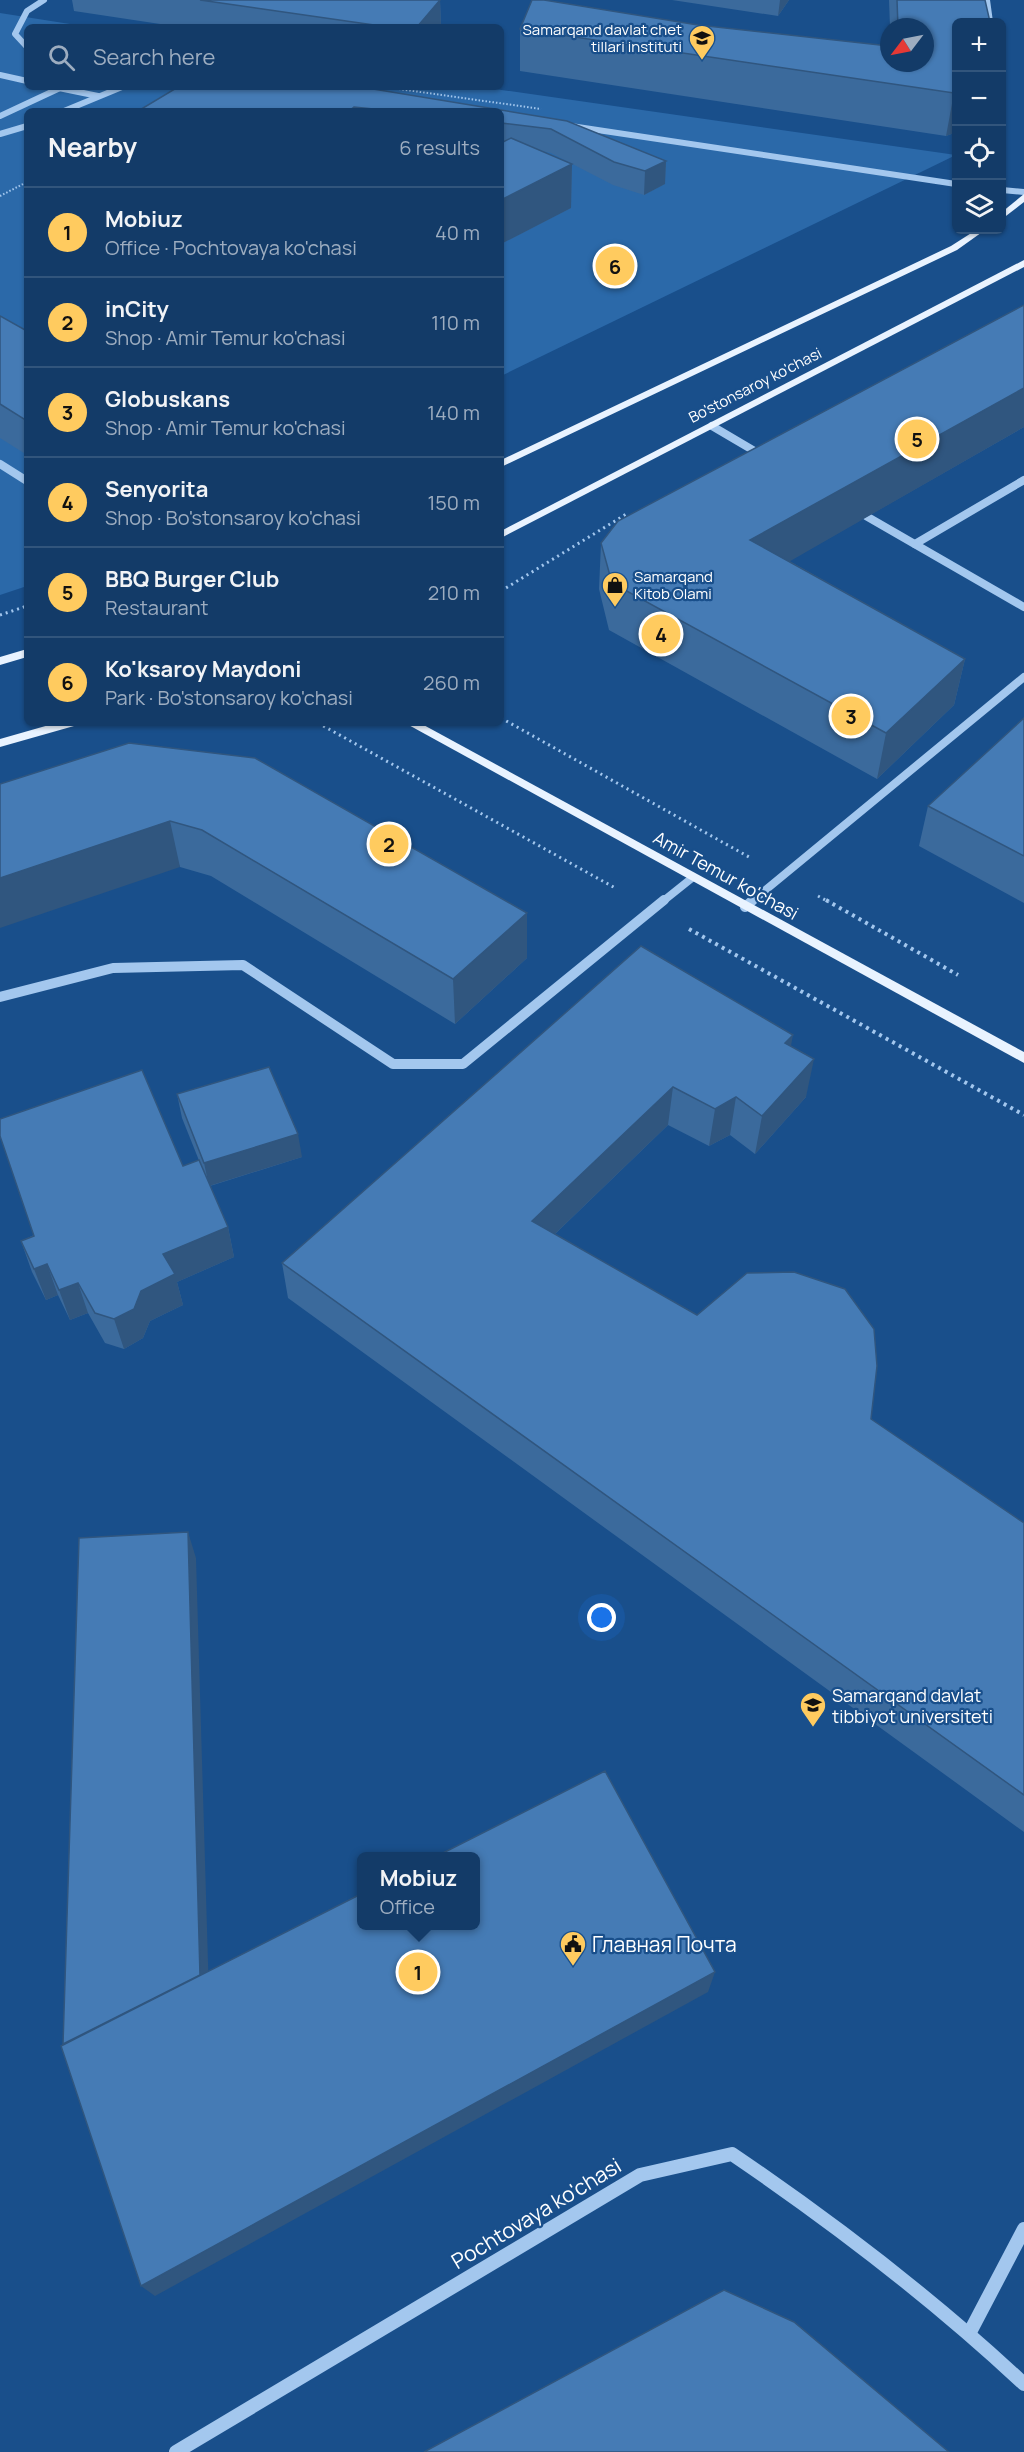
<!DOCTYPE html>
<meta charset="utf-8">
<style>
body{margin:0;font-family:Manrope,sans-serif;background:#204671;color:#f1f3f6}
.controls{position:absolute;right:18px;top:18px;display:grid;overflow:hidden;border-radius:9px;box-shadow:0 2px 4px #0004}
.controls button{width:54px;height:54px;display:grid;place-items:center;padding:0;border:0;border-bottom:2px solid #32557c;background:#133b68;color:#f1f3f6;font:30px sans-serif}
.compass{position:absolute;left:880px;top:18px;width:54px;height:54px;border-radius:50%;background:#133b68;box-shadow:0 2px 4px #0004;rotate:238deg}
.you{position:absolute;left:602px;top:1618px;width:21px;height:21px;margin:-15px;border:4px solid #fff;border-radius:50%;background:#1a73e8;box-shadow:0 0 0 9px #1a73e833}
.badge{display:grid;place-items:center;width:39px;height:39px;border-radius:50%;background:#ffcb5f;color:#111;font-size:20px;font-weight:700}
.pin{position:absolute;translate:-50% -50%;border:3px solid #fff;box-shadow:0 2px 6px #0006}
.popup{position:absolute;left:357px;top:1852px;width:123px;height:78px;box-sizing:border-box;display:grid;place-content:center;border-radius:9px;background:#133b68;filter:drop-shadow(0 2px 4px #0005);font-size:20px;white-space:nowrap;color:#9dadc0}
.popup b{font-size:22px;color:#f1f3f6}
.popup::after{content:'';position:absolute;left:50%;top:100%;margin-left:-12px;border:12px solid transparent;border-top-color:#133b68}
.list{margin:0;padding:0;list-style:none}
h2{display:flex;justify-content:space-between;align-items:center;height:78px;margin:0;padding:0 24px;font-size:26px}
h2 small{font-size:20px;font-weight:400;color:#9dadc0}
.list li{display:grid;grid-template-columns:39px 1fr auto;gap:18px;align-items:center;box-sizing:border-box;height:90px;padding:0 24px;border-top:2px solid #32557c}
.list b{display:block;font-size:22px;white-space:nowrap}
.list p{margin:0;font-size:20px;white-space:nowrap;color:#9dadc0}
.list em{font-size:20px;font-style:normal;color:#9dadc0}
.icon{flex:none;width:33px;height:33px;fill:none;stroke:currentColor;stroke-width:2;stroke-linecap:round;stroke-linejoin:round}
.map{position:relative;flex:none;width:1024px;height:2452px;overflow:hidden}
.search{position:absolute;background:#133b68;box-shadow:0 2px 4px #0004;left:24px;top:24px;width:480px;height:66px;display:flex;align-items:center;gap:15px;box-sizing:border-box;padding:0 21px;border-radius:9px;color:#9dadc0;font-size:22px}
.panel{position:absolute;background:#133b68;box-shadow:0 2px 4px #0004;left:24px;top:108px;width:480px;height:618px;border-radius:9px}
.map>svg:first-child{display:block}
.green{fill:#2b69a9}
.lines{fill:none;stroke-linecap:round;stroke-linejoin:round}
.path-far2{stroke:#a3c7ee;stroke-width:2;stroke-dasharray:1.5 2;stroke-linecap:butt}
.path-far1{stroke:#a3c7ee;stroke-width:3;stroke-dasharray:2 4;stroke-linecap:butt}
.path{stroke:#a3c7ee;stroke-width:4;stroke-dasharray:3 4.5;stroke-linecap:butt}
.minor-far3{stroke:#a3c7ee;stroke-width:6}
.minor-far2{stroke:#a3c7ee;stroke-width:8}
.minor-far1{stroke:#a3c7ee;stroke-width:10}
.minor{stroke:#a3c7ee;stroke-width:14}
.major{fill:#e9f3ff;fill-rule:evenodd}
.wall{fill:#3b6a9c}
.shaded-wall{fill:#30567f}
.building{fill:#457bb5;stroke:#30567f;stroke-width:1.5}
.labels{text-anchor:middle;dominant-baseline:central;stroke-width:4.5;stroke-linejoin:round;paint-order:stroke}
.far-poi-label{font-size:15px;fill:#fff;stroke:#194f8b;text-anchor:end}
.far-street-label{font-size:15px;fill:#fff;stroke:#194f8b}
.street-label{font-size:18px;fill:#fff;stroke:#194f8b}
.poi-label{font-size:18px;fill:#fff;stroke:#194f8b;text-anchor:start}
.near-poi-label{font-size:21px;fill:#fff;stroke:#194f8b;text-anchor:start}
.near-street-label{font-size:21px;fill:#fff;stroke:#194f8b}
</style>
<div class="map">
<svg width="1024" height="2452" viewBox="0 0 1024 2452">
<rect width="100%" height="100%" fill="#194f8b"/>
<path class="green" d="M0,13l89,14h-62v60h454l475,68 -455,221v-265h-474v475l-27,9z"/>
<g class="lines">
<g class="path-far2">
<path d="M385,87l156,22"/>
<path d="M0,196l27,-14"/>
</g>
<g class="path-far1">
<path d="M501,591l127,-78"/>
<path d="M0,615l27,-9"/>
<path d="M501,718l248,139"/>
<path d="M318,723l299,166"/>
<path d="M818,896l11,6"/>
</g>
<g class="path">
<path d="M826,900l132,75"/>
<path d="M689,929l335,186"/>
</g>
<g class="minor-far3">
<path d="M987,0l3,22"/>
<path d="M27,47l-12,-13 12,-23 17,-11"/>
<path d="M0,75l27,6"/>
<path d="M54,87l44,9"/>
<path d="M64,111l58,-24"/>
<path d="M0,116l60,-28"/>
<path d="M571,126l385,58"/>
<path d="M0,134l27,-8"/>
<path d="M1002,190l22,2"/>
</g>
<g class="minor-far2">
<path d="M712,426l51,30"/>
<path d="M0,464l27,17"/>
<path d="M866,516l158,91"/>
<path d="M915,544l109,-64"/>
<path d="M662,902l30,-24"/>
<path d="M751,902l273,-225"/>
</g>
<g class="minor-far1">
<path d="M745,907l8,-7"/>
<path d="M0,997l113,-29 130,-3 150,99h70l201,-164"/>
</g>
<g class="minor">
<path d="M970,2332l54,-103"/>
<path d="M176,2452l464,-277 92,-21c103,70 201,145 292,230"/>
</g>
<g class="major">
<path d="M1024,194v8l-22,17v-7z"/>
<path d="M976,230h9l-28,20 -456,217v-7l450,-214z"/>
<path d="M1024,260v7l-523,271v-7z"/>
<path d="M27,649v8l-27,8v-8z"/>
<path d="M56,723h20l-2,3 -74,21v-8z"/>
<path d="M405,723h15l604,329v11z"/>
</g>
</g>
<g class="wall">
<path d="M72,0h368l1,27h-261l-106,-16z"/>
<path d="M672,0h117l-11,16z"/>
<path d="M889,0h96l-28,22v110l-11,4 -426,-65v-42l369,34 36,-36h-35z"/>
<path d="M178,87h183l206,34 99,40 -1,23 -21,11 -31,-10 -62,-32 -9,-2 30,13 -1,44 -70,36v-133h-363z"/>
<path d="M1024,305v122l-235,134 176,98 -11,46 -77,74 -268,-149 -10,-41 2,-46z"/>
<path d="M0,316l27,15v124l-27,-17z"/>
<path d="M1024,718v185l-105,-57 9,-40z"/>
<path d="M129,743l398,215 -72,66 -244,-148 -31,-9z"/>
<path d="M641,946l150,100 15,51 -51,57 -25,-19 -21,11 -41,-21 -113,109 316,185 153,104v309l-736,-534 -6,-35z"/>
<path d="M177,1094l125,63 -92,29 18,41 6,30 -57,25 6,23 -33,16 -7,17 -19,11 -19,-6 -17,-30 -18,7 -12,-25 -12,5 -14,-28 -11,-31 162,-75 19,2 -20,-50z"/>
</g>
<g class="shaded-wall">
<path d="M440,0l1,27h-24z"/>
<path d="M780,0h9l-11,16z"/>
<path d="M957,92v40l-11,4 8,-43z"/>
<path d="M666,161l-1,23 -21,11 1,-24z"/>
<path d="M572,164l-1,44 -70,36v-44z"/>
<path d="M1024,388v39l-279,160 5,-47z"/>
<path d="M965,659l-11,46 -77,74 9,-46z"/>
<path d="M170,821l10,46 -180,61v-50z"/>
<path d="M527,913v45l-72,66 -2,-45z"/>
<path d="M793,1035l-7,38 -1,-30z"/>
<path d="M814,1059l-8,38 -51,57 7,-38z"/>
<path d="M673,1087l-5,38 -137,132 1,-36z"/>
<path d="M736,1097l-6,38 -21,11 6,-37z"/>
<path d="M298,1134l4,23 -93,29 -5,-23z"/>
<path d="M228,1227l6,30 -57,25 6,23 -33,16 -7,17 -19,11 -10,-30 27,-28 22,-37z"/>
<path d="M47,1264l11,31 -12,5 -12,-31z"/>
<path d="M78,1283l10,30 -18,7 -11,-30z"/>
<path d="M188,1532l8,26 13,438 -132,68z"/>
<path d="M715,1972l-7,20 -553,304 -14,-10z"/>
</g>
<g class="building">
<path d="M200,0h240l-23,27h-29z"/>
<path d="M532,0h12l154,25 191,21v17h36v-36h-27l-1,-27h88l5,22h-33v70l-3,1 -434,-64z"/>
<path d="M178,87h183l206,34 99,40 -21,10 -31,-9 -63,-33 -50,-6v-12h-108l-39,-4 -5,4h-211z"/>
<path d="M511,138l61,26 -71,36v-57z"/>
<path d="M1024,305v83l-274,152 215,119 -79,74 -274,-150 -11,-40 17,-22z"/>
<path d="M0,316l27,15v90l-27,-17z"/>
<path d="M1024,718v138l-96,-50z"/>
<path d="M129,743l126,15 272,155 -74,66 -251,-149 -32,-9 -170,57v-94z"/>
<path d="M641,946l152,89 -8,8 29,16 -52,57 -26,-19 -21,12 -42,-22 -141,134 165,94 50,-42 47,-1 51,17 29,40 3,37 -6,53 153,104v272l-742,-532z"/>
<path d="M269,1067l29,67 -94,29 -27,-69z"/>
<path d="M142,1070l41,96 16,-6 29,67 -65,27 12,20 -34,17 -7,18 -20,10 -19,-6 -17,-30 -19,7 -12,-26 -13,5 -13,-28 13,-5 -34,-100v-17z"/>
<path d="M188,1532l12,443 -137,69 16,-506z"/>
<path d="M605,1771l110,201 -574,314 -80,-240 300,-152v32h114v-69h-40z"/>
<path d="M724,2290l70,32 155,130h-525z"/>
</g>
<defs>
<g id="university-pin" transform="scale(1.35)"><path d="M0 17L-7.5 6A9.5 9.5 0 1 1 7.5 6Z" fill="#ffcb5f" stroke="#194f8b"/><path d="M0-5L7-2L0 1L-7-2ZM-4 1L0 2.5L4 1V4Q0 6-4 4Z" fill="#111"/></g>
<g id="shop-pin" transform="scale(1.35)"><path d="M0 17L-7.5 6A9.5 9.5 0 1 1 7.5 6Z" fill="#ffcb5f" stroke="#194f8b"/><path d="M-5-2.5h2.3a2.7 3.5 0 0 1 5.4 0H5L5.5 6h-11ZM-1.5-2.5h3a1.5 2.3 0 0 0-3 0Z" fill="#111"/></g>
<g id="civic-pin" transform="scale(1.35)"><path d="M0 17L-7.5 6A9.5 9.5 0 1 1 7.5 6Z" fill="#ffcb5f" stroke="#194f8b"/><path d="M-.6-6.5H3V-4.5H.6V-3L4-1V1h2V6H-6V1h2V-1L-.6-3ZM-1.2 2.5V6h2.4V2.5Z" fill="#111"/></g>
</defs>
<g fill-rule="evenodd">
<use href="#university-pin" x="702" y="38"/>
<use href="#shop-pin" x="615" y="585"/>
<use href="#university-pin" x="813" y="1705"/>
<use href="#civic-pin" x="573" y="1944"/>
</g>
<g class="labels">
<g class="far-poi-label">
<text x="682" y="29">Samarqand davlat chet<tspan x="682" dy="17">tillari instituti</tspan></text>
<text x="634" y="576" text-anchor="start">Samarqand<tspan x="634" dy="17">Kitob Olami</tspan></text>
</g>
<g class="far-street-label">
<text transform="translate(755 385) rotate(-27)">Bo'stonsaroy ko'chasi</text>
</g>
<g class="street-label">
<text transform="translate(726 875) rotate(29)">Amir Temur ko'chasi</text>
</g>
<g class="poi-label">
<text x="832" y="1695">Samarqand davlat<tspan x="832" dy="21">tibbiyot universiteti</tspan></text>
</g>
<g class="near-poi-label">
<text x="592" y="1944">Главная Почта</text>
</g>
<g class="near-street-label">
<text transform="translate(536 2213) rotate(-31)">Pochtovaya ko'chasi</text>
</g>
</g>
</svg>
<div class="controls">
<button>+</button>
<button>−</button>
<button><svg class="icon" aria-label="locate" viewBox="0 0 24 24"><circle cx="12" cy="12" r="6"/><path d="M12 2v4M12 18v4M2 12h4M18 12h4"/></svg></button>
<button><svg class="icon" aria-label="layers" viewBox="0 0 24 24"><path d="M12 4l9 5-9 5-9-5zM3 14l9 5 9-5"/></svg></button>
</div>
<svg class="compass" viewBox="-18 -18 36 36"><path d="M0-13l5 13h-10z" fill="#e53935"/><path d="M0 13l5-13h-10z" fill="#9dadc0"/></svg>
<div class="you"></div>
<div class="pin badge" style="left:418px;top:1972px">1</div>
<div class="popup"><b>Mobiuz</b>Office</div>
<div class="pin badge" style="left:389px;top:844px">2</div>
<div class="pin badge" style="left:851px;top:716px">3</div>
<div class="pin badge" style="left:661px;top:634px">4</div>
<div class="pin badge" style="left:917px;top:439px">5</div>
<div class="pin badge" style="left:615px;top:266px">6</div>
<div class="search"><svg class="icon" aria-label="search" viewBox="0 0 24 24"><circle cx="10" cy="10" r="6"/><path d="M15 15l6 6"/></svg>Search here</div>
<section class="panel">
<h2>Nearby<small>6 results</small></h2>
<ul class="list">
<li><span class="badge">1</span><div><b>Mobiuz</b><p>Office · Pochtovaya ko'chasi</p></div><em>40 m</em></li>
<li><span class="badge">2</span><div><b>inCity</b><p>Shop · Amir Temur ko'chasi</p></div><em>110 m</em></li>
<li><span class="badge">3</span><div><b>Globuskans</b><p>Shop · Amir Temur ko'chasi</p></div><em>140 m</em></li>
<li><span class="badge">4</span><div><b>Senyorita</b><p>Shop · Bo'stonsaroy ko'chasi</p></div><em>150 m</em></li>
<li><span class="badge">5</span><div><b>BBQ Burger Club</b><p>Restaurant</p></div><em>210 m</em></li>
<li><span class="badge">6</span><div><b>Ko'ksaroy Maydoni</b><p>Park · Bo'stonsaroy ko'chasi</p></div><em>260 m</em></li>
</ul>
</section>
</div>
